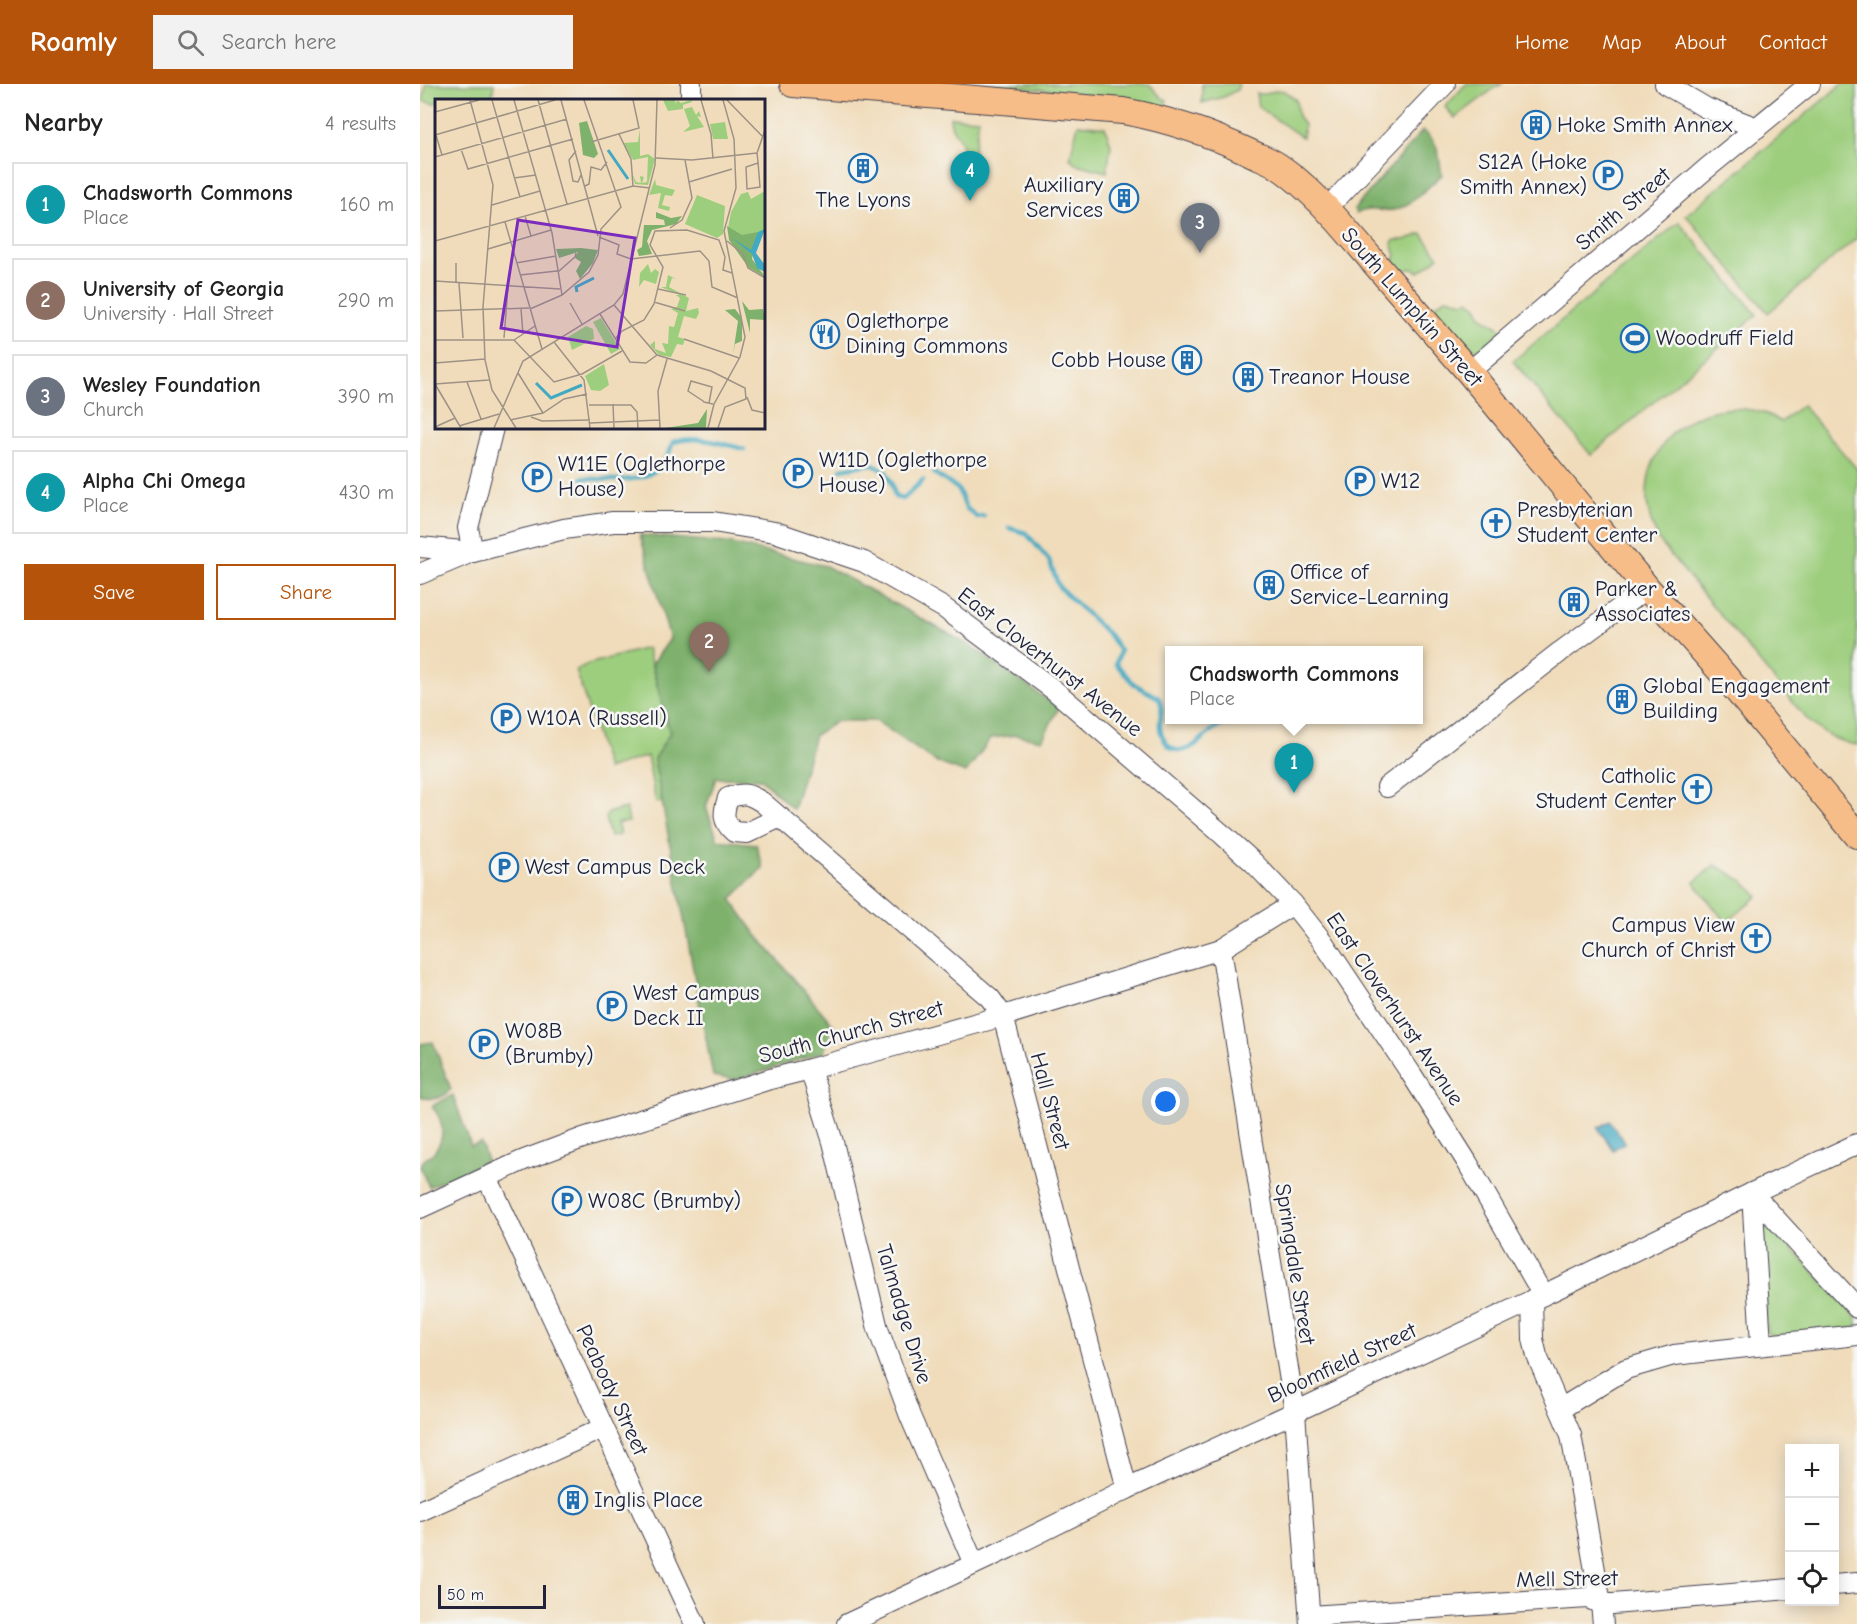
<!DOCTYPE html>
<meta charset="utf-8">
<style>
body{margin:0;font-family:"Comic Neue",sans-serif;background:#f2f2f2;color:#222}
.controls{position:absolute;right:18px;bottom:18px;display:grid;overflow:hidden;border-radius:0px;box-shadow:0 3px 15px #0003}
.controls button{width:54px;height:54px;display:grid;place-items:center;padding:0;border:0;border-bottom:2px solid #e0e0e0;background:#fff;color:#222;font:30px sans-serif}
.scale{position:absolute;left:18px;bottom:15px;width:108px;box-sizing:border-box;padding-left:6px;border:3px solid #22223b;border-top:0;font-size:16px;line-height:21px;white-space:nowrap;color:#22223b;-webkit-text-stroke:4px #f6f6f2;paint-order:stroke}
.you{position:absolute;left:746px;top:1018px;width:21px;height:21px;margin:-15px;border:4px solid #fff;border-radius:50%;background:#1a73e8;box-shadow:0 0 0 9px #1a73e833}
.badge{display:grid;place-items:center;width:39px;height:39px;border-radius:50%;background:#b45309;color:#fff;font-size:20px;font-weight:700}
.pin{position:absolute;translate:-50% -50px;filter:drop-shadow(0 2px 3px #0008)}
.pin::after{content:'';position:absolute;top:32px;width:21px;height:18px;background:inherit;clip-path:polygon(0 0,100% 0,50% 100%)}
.popup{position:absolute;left:745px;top:562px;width:258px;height:78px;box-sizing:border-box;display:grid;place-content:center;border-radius:0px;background:#fff;filter:drop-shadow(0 2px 4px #0005);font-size:20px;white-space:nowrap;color:#767676}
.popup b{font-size:22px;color:#222}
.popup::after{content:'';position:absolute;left:50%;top:100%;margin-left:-12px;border:12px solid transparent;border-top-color:#fff}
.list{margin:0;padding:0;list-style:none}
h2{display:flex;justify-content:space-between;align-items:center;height:78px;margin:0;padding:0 24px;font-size:26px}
h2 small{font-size:20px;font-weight:400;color:#767676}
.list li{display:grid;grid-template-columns:39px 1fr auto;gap:18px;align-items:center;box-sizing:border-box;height:84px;margin:0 12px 12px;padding:0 12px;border:2px solid #e0e0e0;border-radius:0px}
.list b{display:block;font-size:22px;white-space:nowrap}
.list p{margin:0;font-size:20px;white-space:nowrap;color:#767676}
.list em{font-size:20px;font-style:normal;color:#767676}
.actions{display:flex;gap:12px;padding:18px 24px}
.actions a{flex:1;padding:14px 0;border:2px solid #b45309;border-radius:0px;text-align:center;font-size:21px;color:#b45309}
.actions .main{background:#b45309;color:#fff}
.icon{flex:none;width:33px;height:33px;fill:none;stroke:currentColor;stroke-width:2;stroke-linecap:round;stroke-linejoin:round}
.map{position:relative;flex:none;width:1437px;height:1540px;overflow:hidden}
header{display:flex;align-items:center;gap:36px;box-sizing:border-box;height:84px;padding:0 30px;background:#b45309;color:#fff}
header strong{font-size:28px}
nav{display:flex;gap:33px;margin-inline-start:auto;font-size:21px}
.search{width:420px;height:54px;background:#f2f2f2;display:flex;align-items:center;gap:15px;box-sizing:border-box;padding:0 21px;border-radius:0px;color:#767676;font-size:22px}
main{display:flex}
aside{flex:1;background:#fff}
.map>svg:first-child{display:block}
.green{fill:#9dce7d;stroke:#60785c;stroke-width:1.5}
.forest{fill:#7eb16c;stroke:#506a54;stroke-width:1.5}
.water{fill:#41a9c1;stroke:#32667e;stroke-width:1.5}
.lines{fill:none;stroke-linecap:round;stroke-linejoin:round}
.stream{stroke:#41a9c1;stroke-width:4.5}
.minor-casing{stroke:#413e4e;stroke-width:22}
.major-casing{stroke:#413e4e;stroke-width:28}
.minor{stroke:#fff;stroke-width:20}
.major{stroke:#f7bd88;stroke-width:26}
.labels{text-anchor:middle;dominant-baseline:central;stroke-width:5;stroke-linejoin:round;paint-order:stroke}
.poi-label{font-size:22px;fill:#22223b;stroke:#f6f6f2;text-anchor:start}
.street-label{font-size:22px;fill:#22223b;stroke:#f6f6f2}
.inset-river{fill:none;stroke:#41a9c1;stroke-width:3}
.inset-road{fill:none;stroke:#9e9287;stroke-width:1.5}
.view{fill:#7b2cbf;fill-opacity:0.15;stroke:#7b2cbf;stroke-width:3}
.inset-edge{fill:none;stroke:#22223b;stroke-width:3}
</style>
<header>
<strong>Roamly</strong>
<div class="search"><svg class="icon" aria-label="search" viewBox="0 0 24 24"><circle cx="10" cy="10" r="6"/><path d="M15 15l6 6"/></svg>Search here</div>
<nav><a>Home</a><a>Map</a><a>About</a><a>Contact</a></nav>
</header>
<main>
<aside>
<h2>Nearby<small>4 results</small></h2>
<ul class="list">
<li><span class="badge" style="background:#0f9aa8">1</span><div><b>Chadsworth Commons</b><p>Place</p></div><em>160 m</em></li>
<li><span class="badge" style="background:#8d6e63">2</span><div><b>University of Georgia</b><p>University · Hall Street</p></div><em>290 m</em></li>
<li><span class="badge" style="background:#6b7280">3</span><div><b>Wesley Foundation</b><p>Church</p></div><em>390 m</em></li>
<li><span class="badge" style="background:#0f9aa8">4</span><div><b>Alpha Chi Omega</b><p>Place</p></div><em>430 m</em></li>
</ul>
<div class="actions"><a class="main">Save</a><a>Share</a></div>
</aside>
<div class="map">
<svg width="1437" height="1540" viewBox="0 0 1437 1540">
<rect width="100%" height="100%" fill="#f6f6f2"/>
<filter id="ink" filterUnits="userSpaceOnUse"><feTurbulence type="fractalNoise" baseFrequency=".0167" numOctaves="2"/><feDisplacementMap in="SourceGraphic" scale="12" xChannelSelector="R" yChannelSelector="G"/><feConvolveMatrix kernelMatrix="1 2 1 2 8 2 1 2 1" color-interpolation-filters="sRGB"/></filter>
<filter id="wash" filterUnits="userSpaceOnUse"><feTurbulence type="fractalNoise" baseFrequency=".008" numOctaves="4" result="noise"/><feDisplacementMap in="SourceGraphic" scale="24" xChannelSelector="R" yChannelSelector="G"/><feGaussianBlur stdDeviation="1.35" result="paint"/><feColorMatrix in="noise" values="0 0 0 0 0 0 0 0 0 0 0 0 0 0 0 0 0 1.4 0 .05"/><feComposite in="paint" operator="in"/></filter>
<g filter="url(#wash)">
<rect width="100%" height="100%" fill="#f0dcba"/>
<g class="green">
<path d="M6,0h68l-2,14c-21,10 -37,-13 -58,6l-11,-3z"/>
<path d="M560,0h169l13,14 5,2 -2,6h-3l-94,-14z"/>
<path d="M782,0h37l-2,6 -13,7 -22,6z"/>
<path d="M1046,0h37l-7,3 -41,31 -10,-11z"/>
<path d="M1422,0h15v154l-89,75 -82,-98z"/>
<path d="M857,6l7,1 12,9 2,16 6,9 -2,12 -44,-30 -2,-13h9z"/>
<path d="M530,33l29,2 -6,36 -7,-1c-4,-5 -4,-8 -6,-14 -5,-8 -10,-12 -10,-23z"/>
<path d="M658,40l27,3 6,18 -4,27 -31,-8 -6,-6z"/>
<path d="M1259,138l78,93 -166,140 -78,-94z"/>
<path d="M1002,150l17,23 -20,15 -6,-3 -11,1 -9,-10 3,-4 -4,-13 3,-3h9z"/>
<path d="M1026,214l18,4 5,-2 9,7 3,9 22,14 -24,20 -7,-1 -39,-43z"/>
<path d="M1382,321l55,64v276c-21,-3 -37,-13 -52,-28l-145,-175c-41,-72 21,-151 100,-130 8,2 15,6 21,10z"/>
<path d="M227,564l23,86 -16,25 8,43 -6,1 -9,-47 -40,13 -31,-99 12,-6z"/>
<path d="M206,724l3,14 -12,1 3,12 -10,2 -5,-19 3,-5z"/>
<path d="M1295,781l27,15 16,16 -32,27 -32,-41z"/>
<path d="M1347,1137l90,98v9l-83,8 -7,-3 -5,-110z"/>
</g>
<g class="forest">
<path d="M1003,46c18,14 15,26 19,45 -13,11 -29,29 -45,34 -14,5 -27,-4 -41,5l-2,-5z"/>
<path d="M220,451l88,8 98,23 143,79 90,63 -17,32 -25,-5 -26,3 -25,35 -30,-11 -60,-41h-39l-22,14 -22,74 -32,-30 -45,-1 -10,29 12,33 38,4 7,24 -32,31 25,35 77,91 -9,27 -89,28 -22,-4 -59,-317 16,-26 -18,-69 18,-25z"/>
<path d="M13,958l18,47c-9,11 -19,12 -31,7v-52z"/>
<path d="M33,1011l18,51 10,-3 6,18 -58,26 -9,-21c3,-7 9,-9 14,-14 12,-14 10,-32 -2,-45l3,-3z"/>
</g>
<path class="water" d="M1190,1037l15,21 -12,8 -15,-22z"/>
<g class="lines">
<g class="stream">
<path d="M421,385l29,-5 15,6 7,14 3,13 8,2 20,-19"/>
<path d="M514,389l24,16 8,19 11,9 7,-1"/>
<path d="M162,394c26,2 68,8 83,-18 4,-6 6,-12 8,-18 24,-7 47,1 71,7"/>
<path d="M589,444l17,5 23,27 10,27 50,48 11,16 -4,13 18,20 25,14c6,15 0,15 1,28 0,7 5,17 10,21 18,12 32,-10 45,-19 4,-2 9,-3 14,-5"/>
</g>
</g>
</g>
<g filter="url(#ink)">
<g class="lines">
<g class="minor-casing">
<g id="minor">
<path d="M271,0v16"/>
<path d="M1245,0l41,24 51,20"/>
<path d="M906,123l10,-8 109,-115"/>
<path d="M1049,288l237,-203 104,-85"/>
<path d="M0,463l53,5 91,-23 49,-7h100l62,10 89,30 80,46 110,82 168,144 32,29 39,41 30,38 89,133 55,87 76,133"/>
<path d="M53,468l-5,-24 25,-100"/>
<path d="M0,490l47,-20"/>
<path d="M967,703l173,-135 87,-64"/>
<path d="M360,733l-33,16 -13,-1c-12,-11 -11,-19 -6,-34 17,-6 20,-4 34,4l228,196 13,18 124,473"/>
<path d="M801,865l74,463 15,212"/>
<path d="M390,985l23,73 45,187 32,87 64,148"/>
<path d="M67,1093l208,447"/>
<path d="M1332,1109l105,115"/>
<path d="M1332,1109l9,151"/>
<path d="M0,1124l104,-48 59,-22 187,-59 40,-10 193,-53 218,-67 72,-45"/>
<path d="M1112,1216l1,39 4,17 34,79 30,169 2,20"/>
<path d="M1140,1325l66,-40 48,-14 183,-20"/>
<path d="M0,1427l183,-83"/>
<path d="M1414,1501l23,-2"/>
<path d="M890,1532l278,-18 13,6h12l177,-15"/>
<path d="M427,1540l162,-76 118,-59 168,-77 261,-123 196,-96 105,-49"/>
</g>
</g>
<g class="major-casing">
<path id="major" d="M373,0l330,27c44,8 86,22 126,41 10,5 21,8 29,14 23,15 43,36 61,56l130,150 178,216 77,87 133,160"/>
</g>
<use href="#minor" class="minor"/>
<use href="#major" class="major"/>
</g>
</g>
<defs>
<g id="building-ring" transform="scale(1.5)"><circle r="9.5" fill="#f6f6f2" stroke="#1f6fb2" stroke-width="1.5"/><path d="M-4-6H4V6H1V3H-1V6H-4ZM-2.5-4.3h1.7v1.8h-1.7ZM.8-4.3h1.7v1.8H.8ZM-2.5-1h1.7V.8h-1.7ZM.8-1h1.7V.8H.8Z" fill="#1f6fb2"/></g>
<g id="parking-ring" transform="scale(1.5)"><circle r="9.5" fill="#f6f6f2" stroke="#1f6fb2" stroke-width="1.5"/><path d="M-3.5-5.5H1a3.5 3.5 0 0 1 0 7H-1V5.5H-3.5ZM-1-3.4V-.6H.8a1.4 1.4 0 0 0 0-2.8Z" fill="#1f6fb2"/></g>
<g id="restaurant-ring" transform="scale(1.5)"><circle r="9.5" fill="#f6f6f2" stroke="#1f6fb2" stroke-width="1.5"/><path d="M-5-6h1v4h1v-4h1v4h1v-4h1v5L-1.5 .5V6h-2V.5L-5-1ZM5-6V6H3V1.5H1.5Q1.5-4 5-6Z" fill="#1f6fb2"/></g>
<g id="stadium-ring" transform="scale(1.5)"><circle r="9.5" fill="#f6f6f2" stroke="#1f6fb2" stroke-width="1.5"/><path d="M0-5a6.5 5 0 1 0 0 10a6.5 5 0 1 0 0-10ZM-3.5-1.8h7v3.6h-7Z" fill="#1f6fb2"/></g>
<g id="church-ring" transform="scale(1.5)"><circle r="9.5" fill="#f6f6f2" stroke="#1f6fb2" stroke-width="1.5"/><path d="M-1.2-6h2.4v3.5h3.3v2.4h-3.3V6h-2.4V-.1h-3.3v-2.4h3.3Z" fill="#1f6fb2"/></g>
</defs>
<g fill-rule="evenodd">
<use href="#building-ring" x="1116" y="41"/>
<use href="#building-ring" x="443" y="84"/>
<use href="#parking-ring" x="1188" y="91"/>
<use href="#building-ring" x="704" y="114"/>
<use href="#restaurant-ring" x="405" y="250"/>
<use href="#stadium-ring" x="1215" y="254"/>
<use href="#building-ring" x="767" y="276"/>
<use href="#building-ring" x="828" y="293"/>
<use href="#parking-ring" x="378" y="389"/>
<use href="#parking-ring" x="117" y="393"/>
<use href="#parking-ring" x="940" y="397"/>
<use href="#church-ring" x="1076" y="439"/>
<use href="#building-ring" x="849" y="501"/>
<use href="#building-ring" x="1154" y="518"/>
<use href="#building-ring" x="1202" y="615"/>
<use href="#parking-ring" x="86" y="634"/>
<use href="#church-ring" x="1277" y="705"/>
<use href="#parking-ring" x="84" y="783"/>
<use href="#church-ring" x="1336" y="854"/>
<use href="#parking-ring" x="192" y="922"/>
<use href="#parking-ring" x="64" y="960"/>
<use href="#parking-ring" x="147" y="1117"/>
<use href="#building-ring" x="153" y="1416"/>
</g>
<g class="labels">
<g class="poi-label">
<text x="1137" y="41">Hoke Smith Annex</text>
<text x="1167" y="78" text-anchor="end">S12A (Hoke<tspan x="1167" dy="25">Smith Annex)</tspan></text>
<text x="683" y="101" text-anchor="end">Auxiliary<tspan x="683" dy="25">Services</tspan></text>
<text x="443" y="116" text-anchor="middle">The Lyons</text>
<text x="426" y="237">Oglethorpe<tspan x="426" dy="25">Dining Commons</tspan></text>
<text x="1236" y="254">Woodruff Field</text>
<text x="746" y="276" text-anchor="end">Cobb House</text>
<text x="849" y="293">Treanor House</text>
<text x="399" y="376">W11D (Oglethorpe<tspan x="399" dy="25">House)</tspan></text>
<text x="138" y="380">W11E (Oglethorpe<tspan x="138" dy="25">House)</tspan></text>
<text x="961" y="397">W12</text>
<text x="1097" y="426">Presbyterian<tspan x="1097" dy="25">Student Center</tspan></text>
<text x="870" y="488">Office of<tspan x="870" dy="25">Service-Learning</tspan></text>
<text x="1175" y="505">Parker &amp;<tspan x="1175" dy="25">Associates</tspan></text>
<text x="1223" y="602">Global Engagement<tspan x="1223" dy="25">Building</tspan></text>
<text x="107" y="634">W10A (Russell)</text>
<text x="1256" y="692" text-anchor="end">Catholic<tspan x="1256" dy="25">Student Center</tspan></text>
<text x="105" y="783">West Campus Deck</text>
<text x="1315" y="841" text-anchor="end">Campus View<tspan x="1315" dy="25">Church of Christ</tspan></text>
<text x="213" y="909">West Campus<tspan x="213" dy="25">Deck II</tspan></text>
<text x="85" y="947">W08B<tspan x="85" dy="25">(Brumby)</tspan></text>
<text x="168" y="1117">W08C (Brumby)</text>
<text x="174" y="1416">Inglis Place</text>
</g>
<g class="street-label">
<text transform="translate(1203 125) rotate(-40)">Smith Street</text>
<text transform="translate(992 223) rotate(49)">South Lumpkin Street</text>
<text transform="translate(630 578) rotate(38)">East Cloverhurst Avenue</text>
<text transform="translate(975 925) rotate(56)">East Cloverhurst Avenue</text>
<text transform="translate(431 948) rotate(-15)">South Church Street</text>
<text transform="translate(630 1017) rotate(75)">Hall Street</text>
<text transform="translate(875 1180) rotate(81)">Springdale Street</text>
<text transform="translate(484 1230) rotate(73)">Talmadge Drive</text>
<text transform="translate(922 1279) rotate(-25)">Bloomfield Street</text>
<text transform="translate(192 1306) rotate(65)">Peabody Street</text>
<text transform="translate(1147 1495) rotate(-1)">Mell Street</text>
</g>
</g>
<g transform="translate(15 15)">
<rect width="330" height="330" fill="#f0dcba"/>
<path d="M228,1h12l1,4 1,-4 4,3 10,-3 1,2 -9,3v4l-15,2zM257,8l4,8 3,-4 2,6 -4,-1 7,11 -21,5 7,-6 -6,-17zM290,23l3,17h-15l-3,-15zM205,30v27l8,-2 7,5 -7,26 -13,-1 -3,-11 4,9 5,1 -1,-7 4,1 -2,6 5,-1 1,-25 -15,3 -10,-17 15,-1zM220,80l1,6 19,5 -3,6 -7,-1 -3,10 8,2 -1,4 -11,-3 3,-15 -12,2zM330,92v38l-13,15 -24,-16 3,-16 10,-18 7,-2 3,7zM262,96l28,11 -2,28 -6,4 -32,-14zM213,165l3,9 4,-4 4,3 -3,12 -12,-4 -5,7 1,-14zM233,176l8,4 -4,-1 -3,9 20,11 -3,13 12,-3 1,5 -3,6 -12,-3 -6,21 7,2 -2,6 -6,-1 -6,13 -12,-2 -9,-10 5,-4v8l11,4 -4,-10 6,1 1,-18 5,1 4,-14 -7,-4 6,-2 3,-9 -4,-3h4l-19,-8h5zM166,219l19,31 -9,5 -18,-32zM151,227l7,3 1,10 -22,11 -4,-13zM169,265l5,21 -9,6 -9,-1 -6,-14z" fill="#9dce7d"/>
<path d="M152,22l11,33 -4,4 -11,-3 -4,-32zM221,113l15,6 11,-2 -6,8 -24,6 -5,11 5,13 -13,2 -2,-6 5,-3 2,-22h21l-1,-5 -8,-2zM292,127l15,9 16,-3 -6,27 13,18 -17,-10 -19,-27zM121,150l25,-1 17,2 -5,13 -13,16 -4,-8 5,-9 -6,-4 3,-6 -19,6zM307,202l7,9 14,-1 2,11 -15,-1v14zM300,210l7,9v23l-7,3 -2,10 5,-33 -13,-11zM272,310l-1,19h-41l33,-5z" fill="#7eb16c"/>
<path d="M330,130l-9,24 9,12v7l-8,-4 -5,-14 -20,-16 19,12 7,-18z" fill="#41a9c1"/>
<path class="inset-river" d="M173,51l20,29M142,193l-1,-5 18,-9M101,284l15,15 31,-13"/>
<path class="inset-road" d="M35,1l23,85 -10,122 2,53 7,30 24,38M57,1l28,97M79,1l38,133 10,62M103,1l29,104M126,1l37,136M266,1l10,34 2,25M292,1l35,36M0,13l44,-12M0,33l7,23M184,35l12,25 2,27M0,36l120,-35M156,43l48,-14 -6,-28M26,50l7,20 105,-30M141,52l-7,9 4,21 5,1 3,-7M322,54l1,9 2,25 -13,2 -1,-22 12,-4M322,54l8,-23M0,58l132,-38M221,59l36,2 65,-7M79,79l22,-3M254,83l43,-13M150,87l4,-2 2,-17 10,3 6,-8M57,106l48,-14M90,117l6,20M70,123l37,127M235,129l12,-8 10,-22 -7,-38M164,138l20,8 -2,9 14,5 69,-8 9,10 3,26 26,11M0,142l198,-55 17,2M292,142l16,13 5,14 17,10M53,150l63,-19M81,164l40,-7M85,176l37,-4h2l17,-15v-3l-1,4M0,182l125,8M21,184v-20M24,184l4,55M223,190l28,6M219,203l31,9M135,204l12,21M179,206l43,50 54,16 34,17 1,11 -21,8 -7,21M86,210l2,25M95,210l32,-14 27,-23 9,-17 3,-26 20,-22 -37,-107M0,212l94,-3M165,215l30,48 16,1 11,-8M69,239l4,-51M180,240l7,-8 22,-11 10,-16 9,-37 -13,-22 5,-14 32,-1 32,10 6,17 -2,13 9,3M249,240l55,19M0,241h79l40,42 28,-8 40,-23M79,241l21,-14M119,243l30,38 6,48M0,264l50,-4M83,274l25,40M32,283l14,37M0,285l54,-4M0,285l26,44M312,298l5,13 13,3M274,304l3,-16 -21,-6 -3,10 15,10 1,1 9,2M178,305l1,24M154,306h42l6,7 1,16M96,318l11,4 48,-1M75,321l33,-7 21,-14 23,-5M155,324l69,-3M24,327l40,-12M0,328l20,-9M59,329l29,-67 91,-56 9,-11 32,-129 2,-65M225,329l-2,-37 9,-32M273,329l6,-24 26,-47 5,-20 -21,-106 12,-43 -2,-49 -11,-39"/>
<path class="view" d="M83,121l117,18 -18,109 -116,-19z"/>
<rect width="330" height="330" class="inset-edge"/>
</g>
</svg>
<div class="controls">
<button>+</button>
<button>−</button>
<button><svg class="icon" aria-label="locate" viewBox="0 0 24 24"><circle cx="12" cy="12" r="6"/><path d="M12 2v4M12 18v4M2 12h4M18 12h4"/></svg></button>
</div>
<div class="scale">50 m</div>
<div class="you"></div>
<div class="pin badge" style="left:874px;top:709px;background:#0f9aa8">1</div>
<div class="popup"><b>Chadsworth Commons</b>Place</div>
<div class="pin badge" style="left:289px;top:588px;background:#8d6e63">2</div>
<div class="pin badge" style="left:780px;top:169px;background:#6b7280">3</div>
<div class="pin badge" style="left:550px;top:117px;background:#0f9aa8">4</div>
</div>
</main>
